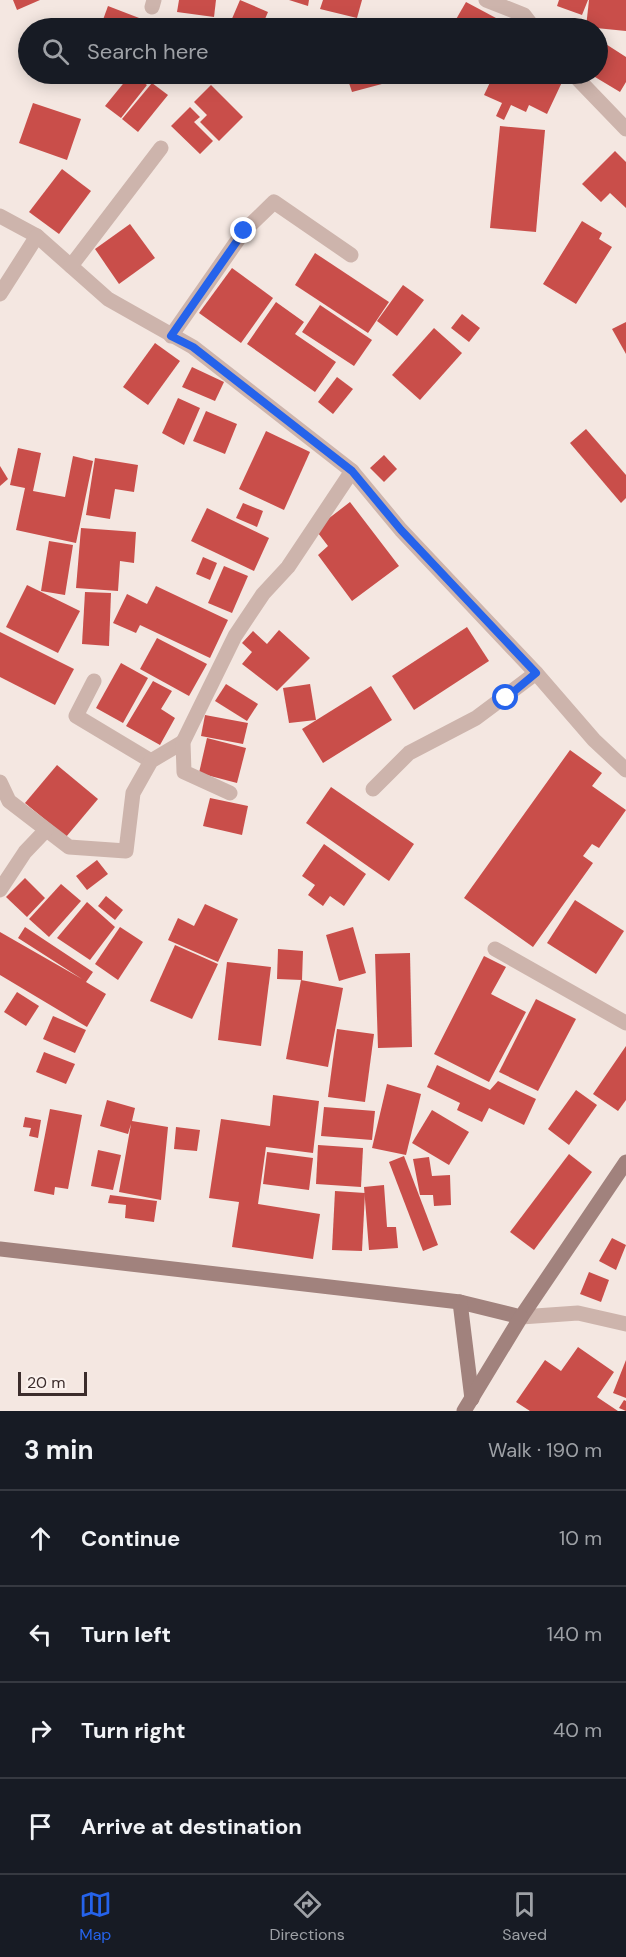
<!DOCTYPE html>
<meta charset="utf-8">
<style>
body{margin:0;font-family:"DM Sans",sans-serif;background:#20242c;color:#f1f3f6}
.scale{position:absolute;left:18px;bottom:15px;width:69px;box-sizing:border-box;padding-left:6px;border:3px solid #3b2c2b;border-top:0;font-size:16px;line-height:21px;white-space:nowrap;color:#3b2c2b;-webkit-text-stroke:4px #fbf2ee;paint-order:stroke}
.stop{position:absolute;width:18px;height:18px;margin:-14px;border:4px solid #2563eb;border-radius:50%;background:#fff}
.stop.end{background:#2563eb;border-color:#fff;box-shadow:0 2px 6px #0008}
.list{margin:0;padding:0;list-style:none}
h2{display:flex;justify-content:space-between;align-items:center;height:78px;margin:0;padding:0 24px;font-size:26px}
h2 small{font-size:20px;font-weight:400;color:#9ea1a6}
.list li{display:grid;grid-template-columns:39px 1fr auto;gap:18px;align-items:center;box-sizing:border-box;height:96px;padding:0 24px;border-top:2px solid #363941}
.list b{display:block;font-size:22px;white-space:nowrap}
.list em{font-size:20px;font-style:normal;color:#9ea1a6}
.icon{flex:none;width:33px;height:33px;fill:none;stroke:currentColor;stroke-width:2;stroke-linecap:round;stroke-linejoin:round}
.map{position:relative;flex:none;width:626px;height:1411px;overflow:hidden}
.search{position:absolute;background:#171b24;box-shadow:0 3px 15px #0003;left:18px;right:18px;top:18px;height:66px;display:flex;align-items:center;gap:15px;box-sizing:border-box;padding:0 21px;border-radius:33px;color:#9ea1a6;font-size:22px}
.sheet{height:462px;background:#171b24}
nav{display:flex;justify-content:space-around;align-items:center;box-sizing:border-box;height:84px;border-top:2px solid #363941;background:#171b24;font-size:16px;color:#9ea1a6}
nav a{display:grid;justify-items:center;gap:3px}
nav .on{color:#2563eb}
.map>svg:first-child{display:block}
.building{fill:#c94e4a}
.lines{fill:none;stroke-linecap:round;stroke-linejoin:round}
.street{stroke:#cdb4ac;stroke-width:15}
.secondary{stroke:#a1827d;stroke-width:15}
.route{stroke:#2563eb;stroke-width:8}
</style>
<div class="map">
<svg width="626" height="1411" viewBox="0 0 626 1411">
<rect width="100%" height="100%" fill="#f4e7e1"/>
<g class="building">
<path d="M13,0h27l-23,10z"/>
<path d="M179,0h37l-2,17 -37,-5z"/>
<path d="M240,0l28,12 -3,7 23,9h-60z"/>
<path d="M289,0h20l-1,6z"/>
<path d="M323,0h39l-5,18 -37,-9z"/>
<path d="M559,0h29l-6,15 -25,-9z"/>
<path d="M589,0h37v31l-40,-4z"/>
<path d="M466,2l47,25 -1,1h-61z"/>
<path d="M108,6l57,22h-65z"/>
<path d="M598,39l28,18v25l-6,10 -30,-18h8z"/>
<path d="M131,74l16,11 -26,33 -16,-12z"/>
<path d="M157,74h31l-4,10z"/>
<path d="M346,74h61l1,3 -56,15z"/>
<path d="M494,74h61l-1,2 9,4 -16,34 -18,-9 -3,7 -15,-7 -7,15 -8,-4 6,-13 -18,-8z"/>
<path d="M152,83l16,12 -30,37 -16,-13z"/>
<path d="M211,85l32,32 -24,24 -19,-19 7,-7 -13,-13z"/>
<path d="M33,103l48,16 -14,41 -48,-17z"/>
<path d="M190,107l10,10 -6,5 19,19 -13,13 -29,-28z"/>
<path d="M500,126l45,4 -9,102 -46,-4z"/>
<path d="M615,151l11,11v46l-16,-15 -9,9 -19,-18z"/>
<path d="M62,169l29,22 -32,43 -30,-22z"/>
<path d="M582,221l20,12 -3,6 13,8 -36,57 -33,-20z"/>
<path d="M130,224l25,34 -36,26 -24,-35z"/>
<path d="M315,253l74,49 -21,31 -73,-48z"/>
<path d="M232,268l41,30 -32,45 -42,-30z"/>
<path d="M403,285l21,15 -27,36 -20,-15z"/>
<path d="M276,302l28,20 -9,12 41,28 -21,30 -68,-48z"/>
<path d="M320,305l52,35 -18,26 -52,-34z"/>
<path d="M462,314l18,14 -11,14 -18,-14z"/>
<path d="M626,322v32l-14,-25z"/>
<path d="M434,328l28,25 -42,47 -28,-25z"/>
<path d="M155,343l25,18 -32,44 -25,-18z"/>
<path d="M192,367l32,15 -9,19 -33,-14z"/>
<path d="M337,377l16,12 -20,25 -15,-12z"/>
<path d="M178,398l22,10 -16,37 -22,-12z"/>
<path d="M206,411l31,13 -12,30 -32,-13z"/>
<path d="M586,429l40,46v23l-5,5 -51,-60z"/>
<path d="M266,431l44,21 -26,58 -45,-21z"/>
<path d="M18,448l23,5 -8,38 32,6 8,-41 20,5 -17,82 -60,-13 9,-42 -15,-3z"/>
<path d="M384,455l13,14 -13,13 -14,-14z"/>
<path d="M95,458l43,7 -4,27 -19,-3 -5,30 -24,-4z"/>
<path d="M0,466l8,13 -8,7z"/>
<path d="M350,502l49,64 -47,35 -34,-46 10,-9 -13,-17z"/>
<path d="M243,503l20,8 -6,16 -21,-9z"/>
<path d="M207,508l62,30 -15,33 -63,-30z"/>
<path d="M81,528l55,4 -2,31 -14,-2 -2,30 -42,-3z"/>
<path d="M49,541l24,4 -8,50 -24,-4z"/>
<path d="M203,557l14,6 -7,17 -14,-6z"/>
<path d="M224,566l24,10 -16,37 -24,-10z"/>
<path d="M27,585l53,26 -22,42 -52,-26z"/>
<path d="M156,586l72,34 -18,38 -70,-33 -4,8 -23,-10 14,-29 20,10z"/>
<path d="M85,592l26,1 -2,53 -27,-2z"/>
<path d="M467,627l22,34 -75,49 -22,-34z"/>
<path d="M279,630l31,28 -33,33 -35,-27 10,-12 -10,-9 11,-12 14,13z"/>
<path d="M0,632l74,37 -19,36 -55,-28z"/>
<path d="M157,638l50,26 -18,32 -49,-27z"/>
<path d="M121,663l27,15 -25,45 -27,-15z"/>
<path d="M153,681l19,10 -11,18 14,9 -15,27 -34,-19z"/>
<path d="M226,684l32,20 -11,17 -32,-20z"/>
<path d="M310,684l6,36 -27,3 -6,-35z"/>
<path d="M371,686l21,34 -69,43 -21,-34z"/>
<path d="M205,715l43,8 -5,21 -42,-8z"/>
<path d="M207,738l39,10 -9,35 -38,-10z"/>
<path d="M570,750l32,23 -10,13 34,24 -27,38 -7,-4 -9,12 10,7 -60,84 -69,-49z"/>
<path d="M57,765l41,34 -32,38 -41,-34z"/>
<path d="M331,787l83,57 -25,37 -83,-58z"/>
<path d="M210,798l38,8 -6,29 -39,-9z"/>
<path d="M324,844l42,30 -22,32 -14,-10 -7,10 -15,-11 7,-10 -13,-9z"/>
<path d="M97,860l11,14 -21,16 -11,-14z"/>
<path d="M25,878l20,20 -18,19 -21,-20z"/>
<path d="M61,884l20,17 -32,36 -20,-18z"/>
<path d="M106,896l17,14 -8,10 -17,-14z"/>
<path d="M575,900l49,31 -28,43 -49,-31z"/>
<path d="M87,902l28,25 -25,33 -33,-22z"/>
<path d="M205,904l33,15 -20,43 -50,-22 10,-22 16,8z"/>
<path d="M25,927l68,45 -7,10 20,12 -19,33 -87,-52v-43l82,47 -64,-41z"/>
<path d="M120,927l23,15 -25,38 -23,-16z"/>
<path d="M353,927l13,46 -27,8 -13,-46z"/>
<path d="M175,945l43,19 -26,55 -42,-18z"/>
<path d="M278,949l25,2 -1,29 -25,-1z"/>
<path d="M410,953l2,94 -34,1 -3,-94z"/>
<path d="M484,956l22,11 -15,27 35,18 -37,70 -55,-28z"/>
<path d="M227,962l44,5 -10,79 -43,-6z"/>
<path d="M301,980l42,8 -15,79 -42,-8z"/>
<path d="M17,992l22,14 -13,20 -22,-14z"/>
<path d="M536,999l40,20 -38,72 -39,-19z"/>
<path d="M53,1016l33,14 -11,23 -32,-14z"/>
<path d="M337,1029l37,5 -9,68 -37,-5z"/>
<path d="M626,1046v54l-8,11 -25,-17z"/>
<path d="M44,1052l31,12 -9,20 -30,-12z"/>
<path d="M437,1065l53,25 8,-9 38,18 -12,26 -35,-17 -7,14 -25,-12 3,-7 -33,-16z"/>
<path d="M387,1084l34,10 -15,61 -34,-7z"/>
<path d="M576,1090l21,15 -28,40 -21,-16z"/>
<path d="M273,1095l46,6 -6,52 -47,-6 -8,57 62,10 -7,45 -81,-12 7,-45 -30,-4 12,-79 49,7z"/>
<path d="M107,1100l28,8 -3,13 36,6 -7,73 -42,-8 12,-68 -3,10 -28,-8z"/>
<path d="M324,1107l51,4 -3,29 -51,-4z"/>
<path d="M50,1109l32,6 -14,74 -13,-2 -1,8 -20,-4z"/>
<path d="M432,1110l37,22 -20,33 -37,-22z"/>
<path d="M25,1117l16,3 -3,18 -9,-2 2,-8 -8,-1z"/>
<path d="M176,1127l24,3 -3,21 -23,-2z"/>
<path d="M318,1145l45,3 -2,39 -45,-3z"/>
<path d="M98,1150l23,5 -8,35 -22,-4z"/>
<path d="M267,1152l46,6 -4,32 -46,-6z"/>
<path d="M569,1154l23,18 -58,78 -24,-18z"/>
<path d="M404,1156l34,89 -15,6 -34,-89z"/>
<path d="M429,1157l3,19 18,-1 1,30 -17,1 -1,-11h-13l-7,-36z"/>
<path d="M384,1185l3,42h9l2,21 -29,2 -5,-63z"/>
<path d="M335,1191l30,2 -3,58 -30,-1z"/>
<path d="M110,1195l47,6 -3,21 -29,-4 1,-13 -18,-2z"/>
<path d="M612,1238l14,7 -10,25 -17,-9z"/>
<path d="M589,1272l20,8 -8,22 -21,-8z"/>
<path d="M578,1347l36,25 -17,25 21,14h-88l-14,-9 29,-42 16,11z"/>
<path d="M626,1360v38l-13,-5z"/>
<path d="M624,1400l2,1v10l-7,-3z"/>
</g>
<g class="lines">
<g class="street">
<path d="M486,0l38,15 10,13"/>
<path d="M152,7l2,-7"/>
<path d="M573,74l53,55"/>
<path d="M0,216l37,20 71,63 85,48 159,124 49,59 135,143 58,67 32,30"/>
<path d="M71,266l90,-118"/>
<path d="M0,294l37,-58"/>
<path d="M171,336l73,-105 30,-29 77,53"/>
<path d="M94,681l-18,35 75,45"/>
<path d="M0,782l9,19 60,46 57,4 7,-58 18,-32 32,-19"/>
<path d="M373,789l36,-36 67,-35 60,-45"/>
<path d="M230,793l-46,-21 -1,-30 52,-106 28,-42 25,-27 64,-96"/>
<path d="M0,890l25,-38 21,-22"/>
<path d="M495,949l131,74"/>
<path d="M521,1317l57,-4 48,11"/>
</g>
<g class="secondary">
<path d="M0,1249l460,53 61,15 105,-155"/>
<path d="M460,1302l12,97"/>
<path d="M464,1411l57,-94"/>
</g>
</g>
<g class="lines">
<path class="route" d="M244,231l-73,105 22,11 159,124 49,59 135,143 -30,25"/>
</g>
</svg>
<div class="scale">20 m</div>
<div class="stop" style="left:506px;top:698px"></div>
<div class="stop end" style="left:244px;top:231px"></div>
<div class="search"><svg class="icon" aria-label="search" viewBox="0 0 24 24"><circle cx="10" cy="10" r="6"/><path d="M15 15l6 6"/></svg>Search here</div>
</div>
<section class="sheet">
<h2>3 min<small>Walk · 190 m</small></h2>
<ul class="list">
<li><svg class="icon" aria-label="ahead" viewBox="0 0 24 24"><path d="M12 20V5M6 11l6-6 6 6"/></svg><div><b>Continue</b></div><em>10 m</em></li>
<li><svg class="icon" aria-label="left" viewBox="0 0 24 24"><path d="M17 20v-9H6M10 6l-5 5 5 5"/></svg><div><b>Turn left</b></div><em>140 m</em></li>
<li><svg class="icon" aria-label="right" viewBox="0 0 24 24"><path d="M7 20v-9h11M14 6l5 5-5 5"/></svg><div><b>Turn right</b></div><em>40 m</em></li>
<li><svg class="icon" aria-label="arrive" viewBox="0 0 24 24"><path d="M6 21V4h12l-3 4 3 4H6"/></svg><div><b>Arrive at destination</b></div></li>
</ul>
</section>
<nav>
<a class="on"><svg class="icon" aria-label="map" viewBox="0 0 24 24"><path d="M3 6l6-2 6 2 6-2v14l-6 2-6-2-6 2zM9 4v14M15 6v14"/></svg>Map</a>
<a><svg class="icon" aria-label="directions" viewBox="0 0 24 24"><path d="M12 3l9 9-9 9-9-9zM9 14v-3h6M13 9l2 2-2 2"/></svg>Directions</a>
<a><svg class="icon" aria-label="saved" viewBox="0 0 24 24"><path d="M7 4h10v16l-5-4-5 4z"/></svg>Saved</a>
</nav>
